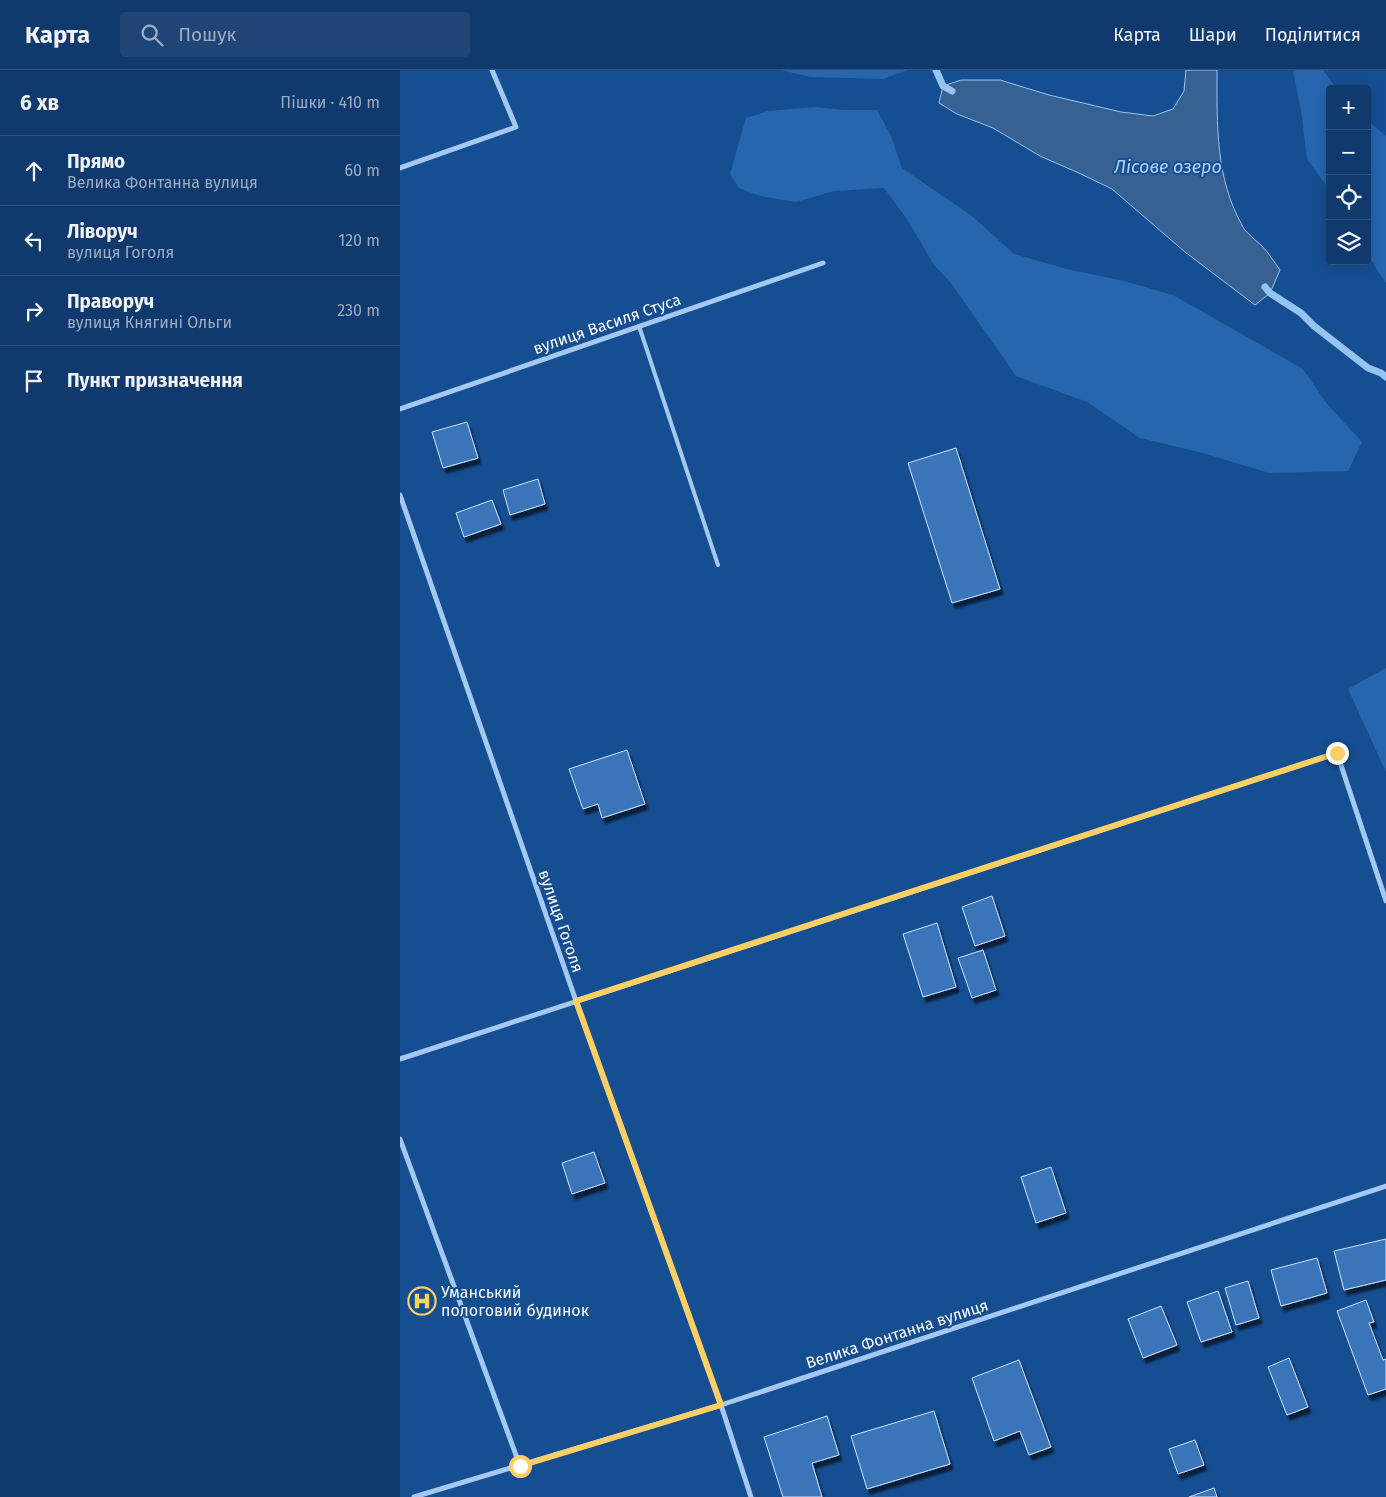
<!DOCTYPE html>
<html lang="uk">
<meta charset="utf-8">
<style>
body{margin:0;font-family:"Fira Sans",sans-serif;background:#1e4576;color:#f1f3f6}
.controls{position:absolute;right:15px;top:15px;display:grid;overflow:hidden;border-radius:5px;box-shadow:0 2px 12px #0003}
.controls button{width:45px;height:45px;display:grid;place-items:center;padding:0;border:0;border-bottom:1px solid #305481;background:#103a6e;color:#f1f3f6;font:25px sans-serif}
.stop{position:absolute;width:15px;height:15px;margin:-11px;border:4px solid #ffcf64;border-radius:50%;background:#fff}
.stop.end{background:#ffcf64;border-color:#fff;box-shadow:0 1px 5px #0008}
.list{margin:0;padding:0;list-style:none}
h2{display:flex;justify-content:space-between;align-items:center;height:65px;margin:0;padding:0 20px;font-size:21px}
h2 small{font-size:16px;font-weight:400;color:#9cadc2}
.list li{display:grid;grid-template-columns:32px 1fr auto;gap:15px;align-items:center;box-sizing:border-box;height:70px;padding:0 20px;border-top:1px solid #305481}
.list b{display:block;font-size:19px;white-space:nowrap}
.list p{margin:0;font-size:16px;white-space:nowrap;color:#9cadc2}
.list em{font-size:16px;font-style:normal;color:#9cadc2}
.icon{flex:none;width:28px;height:28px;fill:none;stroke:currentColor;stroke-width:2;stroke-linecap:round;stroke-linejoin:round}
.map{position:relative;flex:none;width:986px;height:1427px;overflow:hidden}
header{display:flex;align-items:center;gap:30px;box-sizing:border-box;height:70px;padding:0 25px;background:#103a6e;border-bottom:1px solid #305481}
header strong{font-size:24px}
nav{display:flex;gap:28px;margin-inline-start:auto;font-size:18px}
.search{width:350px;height:45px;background:#1e4576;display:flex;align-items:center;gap:12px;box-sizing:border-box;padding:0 18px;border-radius:5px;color:#9cadc2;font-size:19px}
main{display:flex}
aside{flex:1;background:#103a6e}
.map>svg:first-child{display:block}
.green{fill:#2566af}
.water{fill:#386193;stroke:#97c3f3}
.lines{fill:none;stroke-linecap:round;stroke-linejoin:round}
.stream{stroke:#97c3f3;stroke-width:7}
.building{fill:#3a75b9;stroke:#cbe2fc;filter:url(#shadow)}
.lane{stroke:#a4c8f1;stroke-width:4}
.street{stroke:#a4c8f1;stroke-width:5}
.route{stroke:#ffcf64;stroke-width:6}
.labels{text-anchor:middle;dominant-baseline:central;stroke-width:4;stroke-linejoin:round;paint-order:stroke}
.street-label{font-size:16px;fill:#fff;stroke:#164e92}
.poi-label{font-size:16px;fill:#fff;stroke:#164e92;text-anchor:start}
.water-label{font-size:18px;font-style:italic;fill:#b0d2f8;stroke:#164e92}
</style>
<header>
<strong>Карта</strong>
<div class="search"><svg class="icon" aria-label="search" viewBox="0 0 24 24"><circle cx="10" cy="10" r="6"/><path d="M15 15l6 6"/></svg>Пошук</div>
<nav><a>Карта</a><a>Шари</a><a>Поділитися</a></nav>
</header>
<main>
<aside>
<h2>6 хв<small>Пішки · 410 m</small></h2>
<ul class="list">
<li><svg class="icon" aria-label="ahead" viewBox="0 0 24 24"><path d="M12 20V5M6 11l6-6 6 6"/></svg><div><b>Прямо</b><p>Велика Фонтанна вулиця</p></div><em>60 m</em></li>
<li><svg class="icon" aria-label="left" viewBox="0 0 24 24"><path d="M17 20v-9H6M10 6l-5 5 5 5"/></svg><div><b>Ліворуч</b><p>вулиця Гоголя</p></div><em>120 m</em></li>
<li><svg class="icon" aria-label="right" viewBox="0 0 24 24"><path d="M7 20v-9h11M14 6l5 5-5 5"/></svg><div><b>Праворуч</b><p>вулиця Княгині Ольги</p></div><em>230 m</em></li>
<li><svg class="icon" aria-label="arrive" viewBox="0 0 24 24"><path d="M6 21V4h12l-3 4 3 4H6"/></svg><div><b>Пункт призначення</b></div></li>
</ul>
</aside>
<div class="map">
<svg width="986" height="1427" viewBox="0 0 986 1427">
<defs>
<filter id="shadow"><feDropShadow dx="3" dy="5.5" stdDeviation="1" flood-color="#0009"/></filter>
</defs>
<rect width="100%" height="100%" fill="#164e92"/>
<g class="green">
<path d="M381,0h127l-25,9 -73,-2z"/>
<path d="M893,0h30l14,19h-7v102l-23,-32 -5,-42z"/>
<path d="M415,37l29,3h33l14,26 11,32 70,48 42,38 53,15 57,12 49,14 130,74 24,35 35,38 -14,29 -79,2 -66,-20 -63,-15 -53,-36 -71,-26 -65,-93 -17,-18 -27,-46 -23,-31 -50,3 -38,11 -36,-6 -21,-8 -9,-14 16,-56 22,-7z"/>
<path d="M967,50l19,16v147l-19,-29z"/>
<path d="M986,598v104l-38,-83z"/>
</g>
<path class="water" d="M786,0h31c0,54 -2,108 26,157 4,7 13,13 19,19 7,7 12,16 18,24l-10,23 -15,12 -70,-53 -73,-63 -31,-15 -41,-18 -47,-28 -36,-14 -18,-11 4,-17 18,-6h39l49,15 72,17 32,4 20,-7 11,-18z"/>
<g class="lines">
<g class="stream">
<path d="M536,0l7,16 9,5"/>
<path d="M865,217l5,6 31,20 13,13 54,42 13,5 5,4"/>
</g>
</g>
<g class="building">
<path d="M67,352l11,36 -35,10 -11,-36z"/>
<path d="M556,378l44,141 -48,14 -44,-140z"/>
<path d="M138,409l7,25 -35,11 -7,-25z"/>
<path d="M92,430l9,24 -37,13 -8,-24z"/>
<path d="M227,680l18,54 -43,14 -4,-14 -15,5 -14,-40z"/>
<path d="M592,826l13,40 -30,10 -13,-39z"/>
<path d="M537,853l19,64 -33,10 -20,-63z"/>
<path d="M583,880l13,40 -24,8 -14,-40z"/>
<path d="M194,1082l11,31 -33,11 -10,-31z"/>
<path d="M651,1097l15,46 -30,10 -15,-46z"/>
<path d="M986,1169v41l-42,10 -10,-39z"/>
<path d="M917,1188l10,35 -46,13 -10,-36z"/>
<path d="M848,1211l11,37 -23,7 -11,-37z"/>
<path d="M818,1221l14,41 -31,10 -14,-40z"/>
<path d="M966,1230l8,22 -5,1 14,37 3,-1v30l-18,6 -31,-84z"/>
<path d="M761,1236l16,39 -34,13 -15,-39z"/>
<path d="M889,1288l19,49 -21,8 -19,-48z"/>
<path d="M619,1290l32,87 -22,8 -9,-24 -26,10 -22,-63z"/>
<path d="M534,1341l16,53 -83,25 -16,-53z"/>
<path d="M427,1346l12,39 -27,8 10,34h-39l-19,-60z"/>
<path d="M795,1370l9,25 -26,9 -9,-25z"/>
<path d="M814,1418l3,9h-28z"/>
</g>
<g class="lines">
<path class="lane" d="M239,256l79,239"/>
<g class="street">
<path d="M0,98l116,-41 -24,-57"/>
<path d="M0,339l423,-146"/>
<path d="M0,425l176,506 145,404 30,92"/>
<path d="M0,989l937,-306 49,148"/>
<path d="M0,1069l120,327"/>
<path d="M14,1427l307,-92 665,-219"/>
</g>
</g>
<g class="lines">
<path class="route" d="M120,1396l201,-61 -145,-404 761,-248"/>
</g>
<defs>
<g id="hospital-ring" transform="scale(1.4375)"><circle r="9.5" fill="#164e92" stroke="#ffcf64" stroke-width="1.5"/><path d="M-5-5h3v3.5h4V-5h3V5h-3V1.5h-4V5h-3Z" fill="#ffcf64"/></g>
</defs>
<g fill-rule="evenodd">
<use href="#hospital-ring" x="22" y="1231"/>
</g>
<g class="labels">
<g class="street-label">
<text transform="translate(207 254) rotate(-19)">вулиця Василя Стуса</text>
<text transform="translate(161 851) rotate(71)">вулиця Гоголя</text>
<text transform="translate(497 1264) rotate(-18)">Велика Фонтанна вулиця</text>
</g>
<g class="poi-label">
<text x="41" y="1222">Уманський<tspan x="41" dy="18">пологовий будинок</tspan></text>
</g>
<g class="water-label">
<text x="768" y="97">Лісове озеро</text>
</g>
</g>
</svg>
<div class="controls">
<button>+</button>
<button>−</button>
<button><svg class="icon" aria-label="locate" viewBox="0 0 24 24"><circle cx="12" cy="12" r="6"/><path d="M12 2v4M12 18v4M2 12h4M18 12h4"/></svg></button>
<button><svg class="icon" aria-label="layers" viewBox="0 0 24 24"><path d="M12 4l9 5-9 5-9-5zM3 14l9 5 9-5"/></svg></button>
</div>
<div class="stop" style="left:120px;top:1396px"></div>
<div class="stop end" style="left:937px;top:683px"></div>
</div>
</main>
